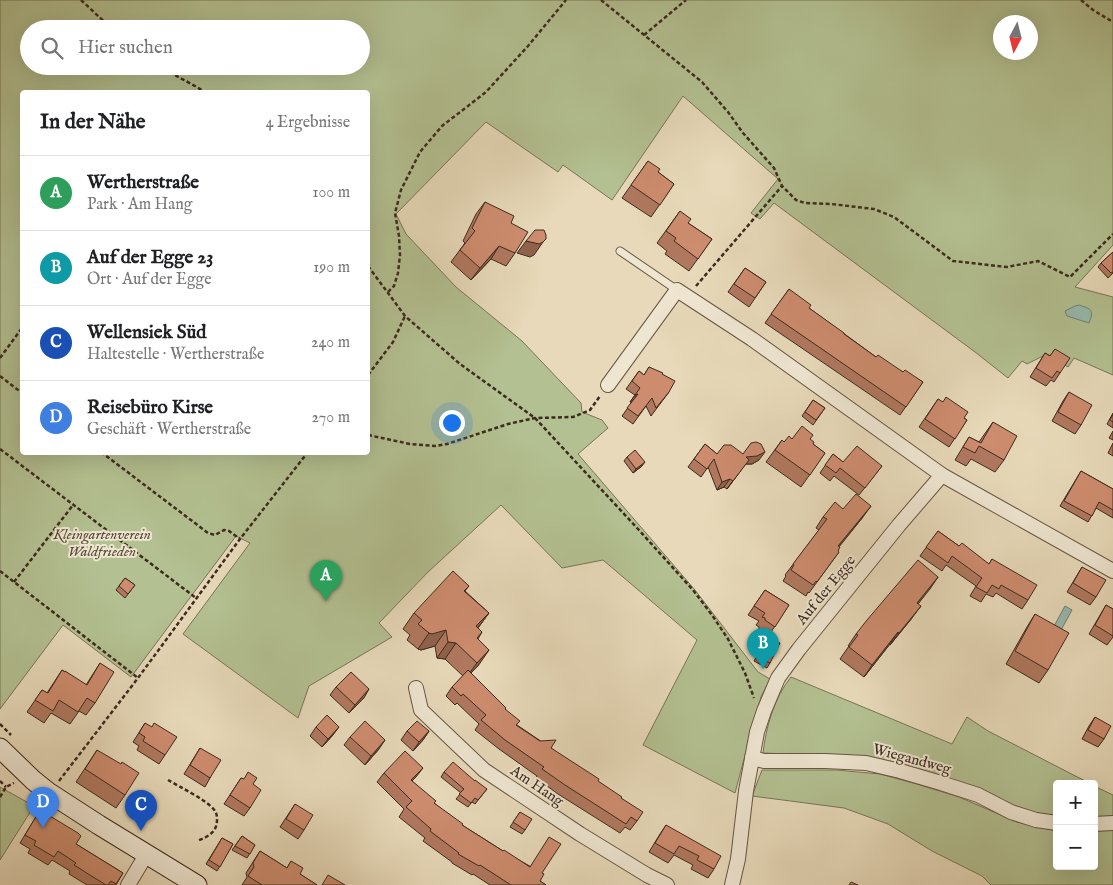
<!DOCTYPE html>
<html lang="de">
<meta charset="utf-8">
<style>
body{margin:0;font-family:"IM FELL English",serif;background:#f2f2f2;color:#202124}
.controls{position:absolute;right:15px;bottom:15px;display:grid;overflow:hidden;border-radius:5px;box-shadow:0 5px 20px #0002}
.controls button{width:45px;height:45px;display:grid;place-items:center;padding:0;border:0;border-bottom:1px solid #e0e0e0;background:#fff;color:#202124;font:25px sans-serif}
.compass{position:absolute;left:993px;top:15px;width:45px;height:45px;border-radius:50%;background:#fff;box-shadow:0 5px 20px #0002;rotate:187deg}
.you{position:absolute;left:451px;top:422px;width:18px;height:18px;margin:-12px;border:4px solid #fff;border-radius:50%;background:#1a73e8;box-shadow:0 0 0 8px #1a73e833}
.badge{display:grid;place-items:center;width:32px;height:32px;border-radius:50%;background:#8f2418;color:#fff;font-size:16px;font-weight:700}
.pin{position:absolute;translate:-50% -41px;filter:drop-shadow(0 1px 2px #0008)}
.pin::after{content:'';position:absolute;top:26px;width:18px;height:15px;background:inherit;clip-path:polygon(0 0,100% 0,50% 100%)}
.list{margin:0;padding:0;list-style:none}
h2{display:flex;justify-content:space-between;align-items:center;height:65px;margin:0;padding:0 20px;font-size:21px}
h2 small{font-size:16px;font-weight:400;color:#757577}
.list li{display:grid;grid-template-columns:32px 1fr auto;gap:15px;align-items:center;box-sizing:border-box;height:75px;padding:0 20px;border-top:1px solid #e0e0e0}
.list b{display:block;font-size:19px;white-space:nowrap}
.list p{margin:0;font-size:16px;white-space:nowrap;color:#757577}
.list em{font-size:16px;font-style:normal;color:#757577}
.icon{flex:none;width:28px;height:28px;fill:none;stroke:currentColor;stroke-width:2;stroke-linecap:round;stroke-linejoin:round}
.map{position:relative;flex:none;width:1113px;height:885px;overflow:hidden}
.search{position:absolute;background:#fff;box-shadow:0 5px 20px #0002;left:20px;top:20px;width:350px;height:55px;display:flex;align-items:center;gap:12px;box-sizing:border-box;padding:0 18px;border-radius:28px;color:#757577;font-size:19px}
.panel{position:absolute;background:#fff;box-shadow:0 5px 20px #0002;left:20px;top:90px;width:350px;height:365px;border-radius:5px}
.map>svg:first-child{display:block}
.green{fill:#b3c091;stroke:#787558;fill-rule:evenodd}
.water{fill:#97baaf;stroke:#738075}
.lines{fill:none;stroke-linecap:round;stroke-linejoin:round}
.service-casing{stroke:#685645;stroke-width:9}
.minor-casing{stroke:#685645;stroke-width:16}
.secondary-casing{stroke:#3d2a1e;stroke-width:21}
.path{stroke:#3d2a1e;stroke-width:2.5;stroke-dasharray:4 2.5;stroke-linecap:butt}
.service{stroke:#efe6d2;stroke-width:7}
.minor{stroke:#efe6d2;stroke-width:14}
.secondary{stroke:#efe6d2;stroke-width:19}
.wall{fill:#b0785f;stroke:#3d2a1e}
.shaded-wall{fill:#90624d;stroke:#3d2a1e}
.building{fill:#cd8c6e;stroke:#3d2a1e}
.labels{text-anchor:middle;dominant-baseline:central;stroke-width:4;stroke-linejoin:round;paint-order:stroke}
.park-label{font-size:15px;font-style:italic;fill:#554835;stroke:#efe6d2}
.street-label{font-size:15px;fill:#3d2a1e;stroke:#efe6d2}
</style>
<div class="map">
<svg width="1113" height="885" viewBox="0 0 1113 885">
<rect width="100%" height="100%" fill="#e7d9b9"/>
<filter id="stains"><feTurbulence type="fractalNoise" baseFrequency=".004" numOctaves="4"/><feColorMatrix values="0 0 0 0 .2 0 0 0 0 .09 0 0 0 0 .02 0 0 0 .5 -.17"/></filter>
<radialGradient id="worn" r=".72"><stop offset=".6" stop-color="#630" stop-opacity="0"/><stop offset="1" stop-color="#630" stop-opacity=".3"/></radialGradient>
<g class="green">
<path d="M0,0h1113v245l-38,42 38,10v78l-39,-17 -6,9 -21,-13 -20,10 -5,-3 -14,17 -33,-26 -201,-149 -14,16 -9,-6 27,-34 -95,-83 -71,104 -49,-35 -5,7 -72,-50 -90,92 10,20 50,53 66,54 59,62 1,9 20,8 6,8 -30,26 117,136 63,82 12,7 -9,18 -4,13 -22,83 -92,-48 54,-105 -94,-80 -41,8 -61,-63 -73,67 -49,51 13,14 -83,49 -11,32 -115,-84 67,-91 -14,-7 -105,141 -68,-52 -63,84zM1000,22h30v30h-30zM29,29h332v37h-332zM22,92h346v360h-346z"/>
<path d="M791,677l161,67 15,-27 21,14 103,53h-34v33l-36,-7 -184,-54 -74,-3c3,-26 11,-55 28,-76z"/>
<path d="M762,770h74l44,4 37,10 42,13 58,25 40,9v35h37v-35l19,-1v55h-122l-9,-9 -50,-25 -44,-27 -44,-16 -92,-12z"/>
<path d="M1094,786l19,9v22l-19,2z"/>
<path d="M0,787l34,19 -34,54z"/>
</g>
<g class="water">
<path d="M1079,305c13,4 15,5 10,18l-22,-7 -2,-5 10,-5z"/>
<path d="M1065,606l7,4 -12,22 -7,-4z"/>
</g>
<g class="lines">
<g class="service-casing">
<path id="service" d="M620,251l57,39"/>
</g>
<g class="minor-casing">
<g id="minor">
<path d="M608,385l69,-95 75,49 190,136 171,96"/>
<path d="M416,688l5,22 63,60 96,64 67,41 20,10"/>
<path d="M752,758l12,3h61l41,2 34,8 41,12 37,12 33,17 25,8 21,3"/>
<path d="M1094,824l19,-1"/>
<path d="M128,885l18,-30"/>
<path d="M732,885l6,-26 8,-68 11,-59 7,-21 14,-33 21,-29 100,-124 43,-50"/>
</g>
</g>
<g class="secondary-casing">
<path id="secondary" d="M0,748l33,32 15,12 51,33 98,60"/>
</g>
<g class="path">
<path d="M81,0l31,29"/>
<path d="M601,0l101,82 26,30 15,21 31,35 8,18 14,14 9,3 26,1 43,5 20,8 59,44 54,6 31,-6 32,16 43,-43"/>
<path d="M1081,0l12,10 20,12"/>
<path d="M644,35l42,-35"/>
<path d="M158,66l37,20 10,6"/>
<path d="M368,266l37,50 55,48 75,54 103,111 55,61 19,25 16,24 17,34 9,25"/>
<path d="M696,286l86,-100"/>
<path d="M388,292l6,-6 4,-13 2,-18 -1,-19 -4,-23 6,-23 19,-38 22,-26 44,-34 42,-46 38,-46"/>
<path d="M0,358l22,-30"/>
<path d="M368,375l25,-33 12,-26"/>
<path d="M0,376l22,17"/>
<path d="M368,435l42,9 25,2 12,-2 61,-20 27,-6 38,-1 17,-7 10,-14"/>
<path d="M0,449l196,149"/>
<path d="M101,452l107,81 7,2 9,-5 5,1 11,8"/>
<path d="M0,571l138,107"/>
<path d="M14,582l59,-77"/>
<path d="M0,724l11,11"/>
<path d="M168,780c10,6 45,23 48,33 1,2 1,5 1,7 0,13 -10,17 -20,21"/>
<path d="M0,781l6,6"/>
<path d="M59,781l79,-103 102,-139 68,-87"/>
<path d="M0,797l6,-10 8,-4"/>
</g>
<use href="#service" class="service"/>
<use href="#minor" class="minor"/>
<use href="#secondary" class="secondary"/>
</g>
<g class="wall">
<path d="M648,161l10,11 16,12 -23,33 -29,-19z"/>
<path d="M485,202l26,21 4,30 -9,13 -15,-7 -20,21 -20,-18 14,-19 -2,-2 13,-27z"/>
<path d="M680,211l8,12 24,16 -23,32 -24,-17 2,-3 -10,-8z"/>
<path d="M1113,252v21l-5,5 -10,-11 3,-4z"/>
<path d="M745,268l21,14 -17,25 -21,-15z"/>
<path d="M789,289l20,19 67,49 27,15 20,10 -23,33 -135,-92z"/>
<path d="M1055,349l5,24 -6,9 -3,-2 -5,6 -16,-9 15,-24 5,3z"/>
<path d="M649,367l13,7 7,18 -18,24 -5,-10 -13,18 -11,-8 10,-14h-2l5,-7 -9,-6 13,-18 5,4z"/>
<path d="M1069,392l12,33 -6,9 -23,-13 11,-20z"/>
<path d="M938,399l29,21 -18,27 -30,-20z"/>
<path d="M813,400l12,8 -12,17 -11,-9z"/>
<path d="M1113,413v15l-6,-4z"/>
<path d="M993,422l11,38 -9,12 -24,-13 -5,7 -11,-6 14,-23 10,5z"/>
<path d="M1113,431v9l-4,-2z"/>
<path d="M792,439h18l3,5 12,9 -24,34 -35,-25 16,-22 2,2z"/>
<path d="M1113,443v13l-5,-3z"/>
<path d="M705,444l12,10h26l16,6 -7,4h-7l-18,25 -3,-2 -7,3 -9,-23 -7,10 -13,-10z"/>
<path d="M833,454l10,8 39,4 -23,29 -25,-19 -4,5 -10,-8z"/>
<path d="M627,457l15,9 -9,7 -9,-12z"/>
<path d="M1081,471l32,18v29l-17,-10 -8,14 -28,-16z"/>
<path d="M843,509l20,8 -24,29 -1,5 1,1 -30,41 -1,-1 -2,4 -23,-15 3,-5 -1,-1 34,-45 -3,-2 7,-11z"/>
<path d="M938,531l21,15 30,18 3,-5 36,41 -6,9 -26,-16 -3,4 -7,-3 -5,8 -11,-6 6,-10 -30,-21 -4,6 -22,-15z"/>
<path d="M1082,567l14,30 -6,8 -23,-13z"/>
<path d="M938,577l-20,27 -6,14 -22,27v-1l-26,33 -24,-18 9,-13h-1l8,-12z"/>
<path d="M125,578l10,7 -10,13 -9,-8z"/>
<path d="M469,586l-4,5 24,22 -11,15 4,4 -4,7v27l-7,7 34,36 12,16 34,23 70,50 16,23 -7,9 -5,-3 -5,6 -62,-39 -22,-16 1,-2 -38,-27 -24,-19 4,-6 -22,-21 -2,2 -9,-9 6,-9 11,-11 -18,-17 -8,-1 -2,-12 -14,4 -3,-1 -11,-9 3,-5 -7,-6 11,-16z"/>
<path d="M765,590l24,15 -20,30 -10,-6v-2l-3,-2 3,-4 -11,-6z"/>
<path d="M1106,605l7,4v28l-6,8 -18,-11z"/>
<path d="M1035,614l13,56 -9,13 -33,-19 21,-37z"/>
<path d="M767,637l3,26 -3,5 -13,-7z"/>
<path d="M100,663l-5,40 -9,12 -7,-4 -9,13 -19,-11 -7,10 -17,-11 15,-22 5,3 15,-23 24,15z"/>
<path d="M336,687l28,11 -15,15 -19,-18z"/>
<path d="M1095,717l9,22 -6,8 -16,-8 7,-13z"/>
<path d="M145,723l20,32 -6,9 -22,-14 2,-4 -6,-4z"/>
<path d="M316,727l17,8 -11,12 -12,-11z"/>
<path d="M407,731h22l-6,9 -10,11 -12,-11z"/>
<path d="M350,737l29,12 -14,16 -21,-20z"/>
<path d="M200,748l10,30 -5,9 -21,-13z"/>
<path d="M97,750l28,45 -9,13 -40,-26z"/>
<path d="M444,772l43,17 -12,15 -3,-2 -4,5 -12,-8 5,-6 -20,-16z"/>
<path d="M384,773l32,4 -4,4 22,22 28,22 41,26 39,22 -2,8 6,4h-56l-17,-11 -1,1 -20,-12v-1l-29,-21 2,-3 -26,-21 5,-8 -27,-27z"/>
<path d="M241,778l12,6 -3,24 -6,8 -20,-12z"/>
<path d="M295,804l9,26 -6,9 -18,-12z"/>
<path d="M40,810l36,34 47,29 -7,12h-29l-18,-11 1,-3 -18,-11 -4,5 -20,-12 2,-4 -10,-6z"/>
<path d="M520,812l5,18 -3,4 -12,-7z"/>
<path d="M666,825l48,44 -6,9 -17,-9 2,-4 -19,-10 -6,8 -19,-11 11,-18z"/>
<path d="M242,836l13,9 -8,13 -15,-8z"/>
<path d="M222,838l11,6 -16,27 -11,-7z"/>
<path d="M260,851l27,17 4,-7 9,13 17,11h-75l5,-8 -1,-4z"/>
</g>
<g class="shaded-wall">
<path d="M526,241l17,1 -9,13 -4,2 -13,-4z"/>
<path d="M499,246l-8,13 -20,21 9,-12z"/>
<path d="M638,394l-6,8h-2l5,-7z"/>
<path d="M765,452l-6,8 -7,4h-7l-18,25 18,-24 1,-8z"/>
<path d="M645,462l-3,4 -9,7 3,-4z"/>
<path d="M730,479l-6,8 -7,3 5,-8z"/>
<path d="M871,506l-8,11 -32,40 7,-11z"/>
<path d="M938,577l-8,12 -21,26 8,-12z"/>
<path d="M921,606l-9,12 -22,27 9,-12z"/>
<path d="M489,613l-12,16 -1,-3z"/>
<path d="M446,630l-11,16 -14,4 -3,-1 11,-16z"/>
<path d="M898,632l-8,12 -26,33 8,-12z"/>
<path d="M448,642l8,1 -11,16 -8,-1z"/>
<path d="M489,650l-11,16 -13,13 12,-16z"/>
<path d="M369,689l-5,9 -15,15 6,-8z"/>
<path d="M339,727l-6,8 -11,12 6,-8z"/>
<path d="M429,731l-6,9 -10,11 6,-9z"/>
<path d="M385,740l-6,9 -14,16 6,-9z"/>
<path d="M423,768l-7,9 -12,12 7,-9z"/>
</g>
<g class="building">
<path d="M648,161l12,8 -2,3 16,12 -14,21 -29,-20z"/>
<path d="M485,202l29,14 -3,7 17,9 -13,21 -16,-7 -19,22 -20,-18 15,-19 -3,-3z"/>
<path d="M680,211l11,8 -3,4 24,16 -14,20 -24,-18 2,-3 -10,-7z"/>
<path d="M535,230h9l2,5v4l-3,3 -4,2 -13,-3z"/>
<path d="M1113,252v20l-2,1 -10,-10z"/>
<path d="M745,268l21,14 -11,16 -21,-14z"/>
<path d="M789,289l22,16 -2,3 35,25v1l32,23 2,-2 25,17 2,-2 18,12 -17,25 -135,-93z"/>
<path d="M1055,349l15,9 -10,15 -3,-2 -5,7 -16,-10 9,-15 5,3z"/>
<path d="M649,367l14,6 -1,1 13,7 -6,11 -13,16 -4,-10 -14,18 -11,-8 11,-14 -3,1 5,-7 -8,-7 7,-10 5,4z"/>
<path d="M1069,392l23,13 -11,20 -23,-13z"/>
<path d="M946,397l22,15 -4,6 3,2 -12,19 -30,-20 13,-20 5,3z"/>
<path d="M813,400l12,8 -9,12 -11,-8z"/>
<path d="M1113,414v8l-3,-2z"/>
<path d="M993,422l24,14 -13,24 -25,-14 -4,7 -12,-6 6,-10 12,6z"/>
<path d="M802,426l11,9 -3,4 4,3 -1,2 12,9 -15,22 -35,-25 7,-10 2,2 5,-6 3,3z"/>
<path d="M756,442l5,2 4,8 -8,4 -11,1 3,3 -16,21 -3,-2 -8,3 -8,-23 -7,10 -13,-10 11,-15 12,10 7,-9h7l12,9 8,-11z"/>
<path d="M857,446l25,20 -17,22 -25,-20 -4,5 -11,-8 8,-11 10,8z"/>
<path d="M635,450l10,12 -9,7 -9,-12z"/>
<path d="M1081,471l32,18v21l-14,-8 -7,14 -28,-15z"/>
<path d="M856,494l15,12 -33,40 2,1 -2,4 1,1 -22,30 -1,-1 -3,4 -22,-15 3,-5 -1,-1 34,-45 -4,-2 12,-15 8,7z"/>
<path d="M938,531l21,15 3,-3 27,21 3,-5 45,26 -9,15 -27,-15 -2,4 -7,-4 -5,8 -11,-6 6,-9 -30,-22 -4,7 -22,-16z"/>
<path d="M918,560l20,17 -21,26 4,3 -22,27 -1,-1 -26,33 -23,-18 9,-12 -2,-1 11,-14z"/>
<path d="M1082,567l24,13 -10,17 -23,-14z"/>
<path d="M453,571l16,15 -5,5 25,22 -13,13 6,6 -5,6 12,12 -12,13 -21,-20 -8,-1 -2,-12 -14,4 -3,-1 -11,-9 4,-4 -8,-7z"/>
<path d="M125,578l10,7 -7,9 -9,-8z"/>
<path d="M765,590l24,15 -14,22 -10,-7v-2l-3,-1 3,-4 -11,-7z"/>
<path d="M1106,605l7,4v27l-18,-11z"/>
<path d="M1035,614l34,19 -21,37 -33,-19z"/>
<path d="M767,637l13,6 -10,20 -13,-6z"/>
<path d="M100,663l14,9 -19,31 -8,-5 -9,14 -19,-12 -6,11 -18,-11 7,-10 6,3 14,-23 3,2v-1l22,14z"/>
<path d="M468,670l38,38 -1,1 15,12 -4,4 24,16 16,-1 -5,8 48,31 -1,2 24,16 -1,1 22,14 -6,9 -6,-4 -5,7 -61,-39 -23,-16 2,-2 -39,-27 -24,-20 5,-5 -23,-21 -2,2 -9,-9z"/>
<path d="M351,672l18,17 -14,16 -19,-18z"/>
<path d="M327,715l12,12 -11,12 -12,-12z"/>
<path d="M1095,717l16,9 -7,13 -16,-9z"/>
<path d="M365,721l20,19 -14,16 -21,-19z"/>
<path d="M417,721l12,10 -10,11 -12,-11z"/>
<path d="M145,723l7,4 2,-4 23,14 -12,18 -22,-14 2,-4 -6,-4z"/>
<path d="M200,748l21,12 -11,18 -20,-13z"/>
<path d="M97,750l24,14 1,-2 17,11 -14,22 -40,-26z"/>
<path d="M405,751l18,17 -12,12 25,21 -2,2 29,21 -1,1 41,26 1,-1 26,17 19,-30 12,7 -19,29 2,1 -4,7 6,4h-35l-31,-20 -1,1 -21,-12 1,-1 -29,-22 1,-2 -25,-22 6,-6 -28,-28z"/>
<path d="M453,762l22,19v-1l12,9 -9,11 -3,-2 -4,5 -12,-9 5,-5 -20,-17z"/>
<path d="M248,772l9,6 -4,6 8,6 -11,18 -20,-13 11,-17 3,1z"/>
<path d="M295,804l18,11 -9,15 -18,-11z"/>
<path d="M40,810l38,23 3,3 -5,8 47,29 -7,11 -5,-3 -3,4h-2l-32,-20 2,-2 -18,-12 -4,6 -20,-12 2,-4 -11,-6z"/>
<path d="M520,812l12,7 -7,11 -12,-8z"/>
<path d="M666,825l55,31 -7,13 -17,-9 2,-4 -20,-10 -5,8 -19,-11z"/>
<path d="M242,836l13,9 -5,9 -15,-8z"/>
<path d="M222,838l11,6 -13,23 -11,-7z"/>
<path d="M260,851l27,17 4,-7 12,7 -3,6 17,11h-55l-14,-9 6,-9 -1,-4z"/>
<path d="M328,875l17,10h-23z"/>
<path d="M851,882l7,3h-9z"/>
</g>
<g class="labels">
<g class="park-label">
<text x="102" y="534">Kleingartenverein<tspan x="102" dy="17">Waldfrieden</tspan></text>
</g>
<g class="street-label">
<text transform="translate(826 590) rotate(-51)">Auf der Egge</text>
<text transform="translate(912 759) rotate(15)">Wiegandweg</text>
<text transform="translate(537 786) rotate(34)">Am Hang</text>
</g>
</g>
<rect width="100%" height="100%" filter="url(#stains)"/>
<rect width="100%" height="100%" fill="url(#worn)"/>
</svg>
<div class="controls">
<button>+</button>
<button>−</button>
</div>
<svg class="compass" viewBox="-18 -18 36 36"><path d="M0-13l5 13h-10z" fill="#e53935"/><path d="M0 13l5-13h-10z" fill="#757577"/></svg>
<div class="you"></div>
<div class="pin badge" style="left:326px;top:601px;background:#2e9e5b">A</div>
<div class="pin badge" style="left:763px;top:669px;background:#0f9aa8">B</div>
<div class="pin badge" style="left:141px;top:831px;background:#1a4fb4">C</div>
<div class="pin badge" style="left:43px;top:828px;background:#3f7fe0">D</div>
<div class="search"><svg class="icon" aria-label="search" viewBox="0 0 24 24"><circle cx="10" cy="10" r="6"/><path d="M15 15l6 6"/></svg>Hier suchen</div>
<section class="panel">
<h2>In der Nähe<small>4 Ergebnisse</small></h2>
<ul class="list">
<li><span class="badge" style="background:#2e9e5b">A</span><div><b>Wertherstraße</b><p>Park · Am Hang</p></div><em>100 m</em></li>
<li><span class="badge" style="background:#0f9aa8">B</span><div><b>Auf der Egge 23</b><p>Ort · Auf der Egge</p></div><em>190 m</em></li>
<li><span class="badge" style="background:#1a4fb4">C</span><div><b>Wellensiek Süd</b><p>Haltestelle · Wertherstraße</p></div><em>240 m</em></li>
<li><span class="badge" style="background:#3f7fe0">D</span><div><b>Reisebüro Kirse</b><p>Geschäft · Wertherstraße</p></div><em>270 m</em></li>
</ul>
</section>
</div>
